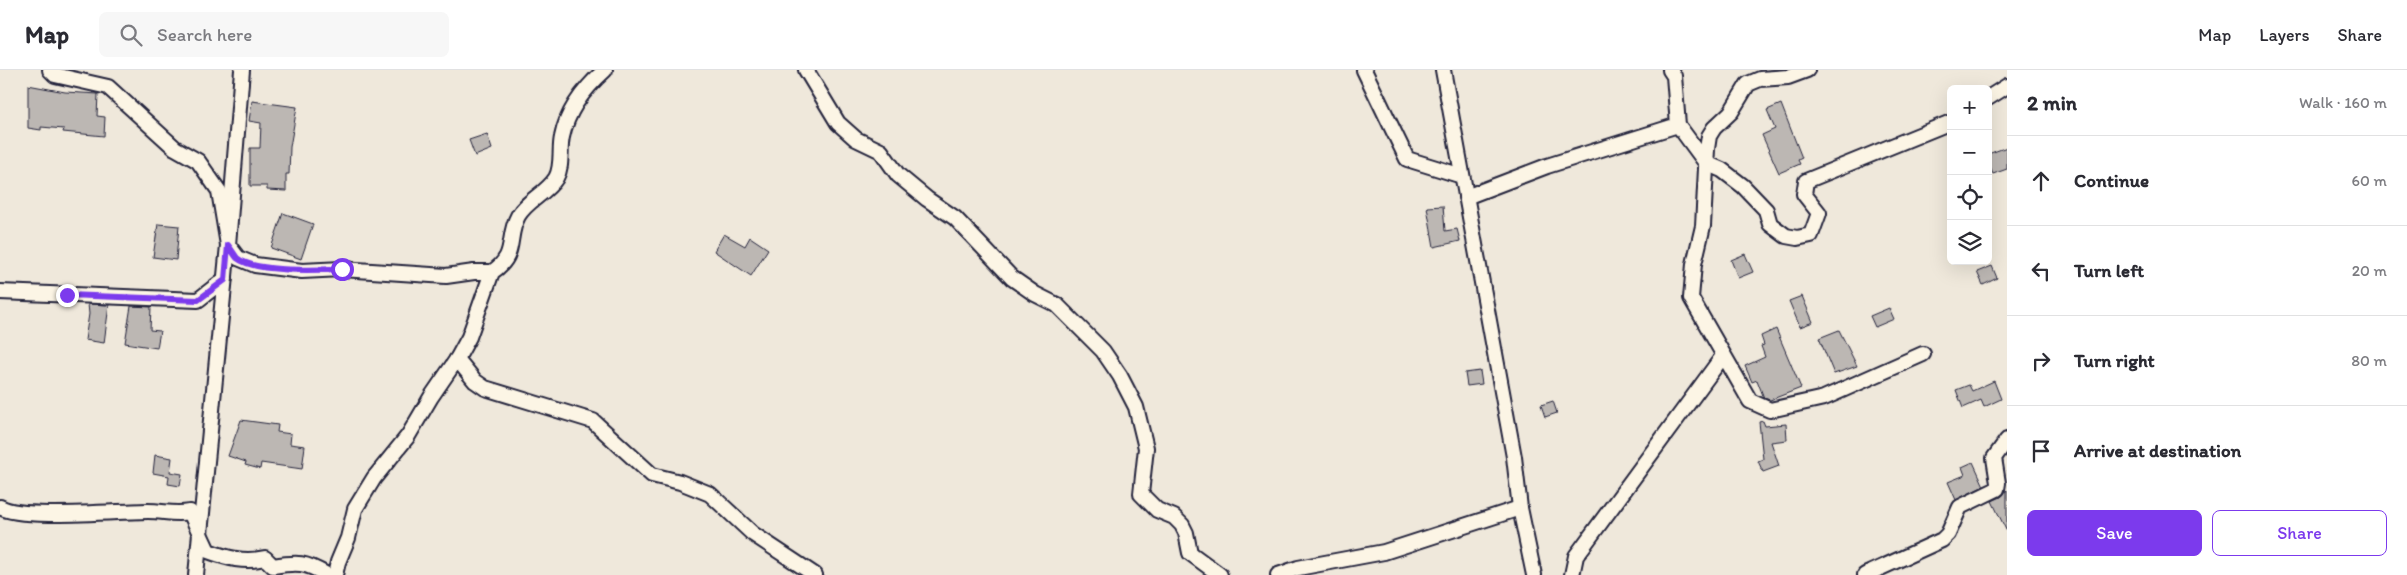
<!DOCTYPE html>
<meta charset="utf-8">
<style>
body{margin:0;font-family:Itim,sans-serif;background:#f7f7f7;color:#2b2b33}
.controls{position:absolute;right:15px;top:15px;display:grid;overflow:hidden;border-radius:8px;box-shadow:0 5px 20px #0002}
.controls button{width:45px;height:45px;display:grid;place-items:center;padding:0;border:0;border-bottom:1px solid #e1e1e2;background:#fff;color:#2b2b33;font:25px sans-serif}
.stop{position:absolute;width:15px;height:15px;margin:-11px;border:4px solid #7c3aed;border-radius:50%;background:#fff}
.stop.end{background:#7c3aed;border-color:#fff;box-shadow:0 1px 5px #0008}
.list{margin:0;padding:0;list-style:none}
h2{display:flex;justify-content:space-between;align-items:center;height:65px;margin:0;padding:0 20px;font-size:21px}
h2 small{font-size:16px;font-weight:400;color:#7c7c81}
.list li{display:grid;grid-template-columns:32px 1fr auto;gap:15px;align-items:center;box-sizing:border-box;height:90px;padding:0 20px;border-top:1px solid #e1e1e2}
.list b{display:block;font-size:19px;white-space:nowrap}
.list em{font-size:16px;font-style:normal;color:#7c7c81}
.actions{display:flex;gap:10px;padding:15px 20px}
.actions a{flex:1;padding:11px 0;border:1px solid #7c3aed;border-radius:8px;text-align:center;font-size:18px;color:#7c3aed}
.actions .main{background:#7c3aed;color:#fff}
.icon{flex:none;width:28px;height:28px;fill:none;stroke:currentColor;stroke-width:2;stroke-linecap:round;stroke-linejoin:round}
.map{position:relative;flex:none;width:2007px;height:505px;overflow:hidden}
header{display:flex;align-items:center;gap:30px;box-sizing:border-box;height:70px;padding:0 25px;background:#fff;border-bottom:1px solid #e1e1e2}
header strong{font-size:24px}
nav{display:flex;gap:28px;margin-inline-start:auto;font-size:18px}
.search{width:350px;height:45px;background:#f7f7f7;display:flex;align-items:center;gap:12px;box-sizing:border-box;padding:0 18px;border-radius:8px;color:#7c7c81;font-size:19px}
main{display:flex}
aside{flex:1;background:#fff}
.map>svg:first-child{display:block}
.building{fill:#bcb7b3;stroke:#22223b}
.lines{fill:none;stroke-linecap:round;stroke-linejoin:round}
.street-casing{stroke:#22223b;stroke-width:18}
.street{stroke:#fcf5e5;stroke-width:14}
.route{stroke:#7c3aed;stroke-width:6}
</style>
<header>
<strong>Map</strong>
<div class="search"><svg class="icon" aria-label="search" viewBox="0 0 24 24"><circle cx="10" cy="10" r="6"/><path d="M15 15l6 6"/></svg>Search here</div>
<nav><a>Map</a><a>Layers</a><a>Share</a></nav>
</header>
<main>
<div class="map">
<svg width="2007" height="505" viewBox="0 0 2007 505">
<rect width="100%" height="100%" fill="#efe8db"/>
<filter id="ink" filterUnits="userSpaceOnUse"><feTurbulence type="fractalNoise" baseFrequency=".02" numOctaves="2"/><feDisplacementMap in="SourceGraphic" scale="10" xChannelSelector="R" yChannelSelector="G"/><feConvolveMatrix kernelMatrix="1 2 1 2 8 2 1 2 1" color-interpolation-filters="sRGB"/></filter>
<g filter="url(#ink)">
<g class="building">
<path d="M28,15l37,7 33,2 -1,22 8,1 -1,19 -41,-4 1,-3 -23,-2v3l-13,-2z"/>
<path d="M252,31l45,6 -7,40 -1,27h-3v17l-19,-1v-4h-17v-38h10l1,-25 -12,-2z"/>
<path d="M1781,34l21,54 -4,2 2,4 -21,9 -17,-38 13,-6 -8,-19z"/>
<path d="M487,64l5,15 -17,7 -6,-16z"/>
<path d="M2007,77v22l-14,5 -5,-11v-9z"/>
<path d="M1443,136l2,25 12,-2 3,12 -26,6 -7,-40z"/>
<path d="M283,143l30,11 -12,35 -30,-11z"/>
<path d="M158,154l21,2 -3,34 -23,-3z"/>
<path d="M724,164l21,12 5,-9 18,12 -17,27 -37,-25z"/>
<path d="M1745,184l8,18 -15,6 -7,-18z"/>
<path d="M1992,196l5,12 -14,7 -6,-13z"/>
<path d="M1802,226l11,26 -13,5 -11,-26z"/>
<path d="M88,234l21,1 -5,38 -19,-3 4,-26z"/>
<path d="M131,236l20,1 -1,23 10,1 -3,17 -32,-5z"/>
<path d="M1889,238l5,11 -19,8 -5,-11z"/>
<path d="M1776,259l25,59 -31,12 -6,-2 -7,-18 -5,2 -7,-16 20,-9 -4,-11 3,-1 -3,-9z"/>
<path d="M1839,260l18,36 -23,8 -15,-36z"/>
<path d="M1480,301l2,13 -15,2 -2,-13z"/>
<path d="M1994,311l7,18 -17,8 -3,-7 -18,8 -7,-18 13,-5 3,6z"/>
<path d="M1553,331l4,12 -12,4 -4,-12z"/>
<path d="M241,350l37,5 -1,7 14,2 -1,10 15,2 -3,23 -41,-6 -1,6 -15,-4 1,-3 -18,-6z"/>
<path d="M1763,351l2,5 21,-2 1,16 -16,2 8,24 -16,6 -5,-11 5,-2 -4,-37z"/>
<path d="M155,385l17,3 -2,14 12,2 -2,12 -12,-2 1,-8 -16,-3z"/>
<path d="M1973,392l11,24 -28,14 -8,-18 17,-7 -3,-8z"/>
<path d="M2007,420v42l-15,-31 9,-4z"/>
</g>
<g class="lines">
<g class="street-casing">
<g id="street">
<path d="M50,0l5,5 53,12 67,61 23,13 21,30 9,54 10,13 17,7 47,6 40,-2 104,7 28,-4h18"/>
<path d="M806,0l32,53 18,16 25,12 17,24 29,24 28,19 57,60 23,16 22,11 46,46 17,25 16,31 10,41 -5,46 16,16 17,7 8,8 4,8 4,20 30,22"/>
<path d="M1364,0l43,89 55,17"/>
<path d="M1443,0l71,387 6,51 14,67"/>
<path d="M1670,0l4,6 4,49 28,38 16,7 21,16 23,24 4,14 16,12 11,2 14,-3 8,-22 -15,-19 2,-13 145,-59"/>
<path d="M1807,0l-19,7 -28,2 -12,5 -17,28 -17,16 -5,8 -2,13 -4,77 -9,38 -3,34 59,103 20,9 54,-12 99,-44"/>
<path d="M1988,28l19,-12"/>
<path d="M1466,127l81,-31 131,-41"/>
<path d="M0,222l198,8 27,-21"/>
<path d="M457,289l18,22 10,7 108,33 59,54 28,7 30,12 43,40 62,41"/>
<path d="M0,437c21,13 119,4 148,4 16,0 26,4 42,1l18,39c19,7 36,12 57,7l8,8c25,-4 32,-4 54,9"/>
<path d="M196,505l32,-330 14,-175"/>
<path d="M335,505l3,-13 10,-24 7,-29 19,-31 34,-42 23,-39 26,-38 12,-22 23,-65c26,-17 14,-34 26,-56 9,-16 28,-22 38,-38 7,-12 3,-28 6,-41 5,-26 24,-50 43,-67"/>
<path d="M1278,505l20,-7 86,-16 136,-44"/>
<path d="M1572,505l4,-19 147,-200"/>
<path d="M1865,505l77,-35 6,-6 12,-27 37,-18 1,-6 -4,-25 13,-18"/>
</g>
</g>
<use href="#street" class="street"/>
</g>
</g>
<g class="lines" filter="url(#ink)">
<path class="route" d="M67,225l131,5 27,-20 3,-35c3,4 6,9 9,13 18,15 82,12 105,11"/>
</g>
</svg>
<div class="controls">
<button>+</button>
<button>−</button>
<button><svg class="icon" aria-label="locate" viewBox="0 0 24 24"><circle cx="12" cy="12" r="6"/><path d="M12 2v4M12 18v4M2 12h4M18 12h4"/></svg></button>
<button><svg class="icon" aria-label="layers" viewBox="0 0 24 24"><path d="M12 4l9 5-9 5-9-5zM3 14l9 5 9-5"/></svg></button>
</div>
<div class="stop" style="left:342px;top:199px"></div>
<div class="stop end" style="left:67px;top:225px"></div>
</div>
<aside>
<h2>2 min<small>Walk · 160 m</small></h2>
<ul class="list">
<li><svg class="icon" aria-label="ahead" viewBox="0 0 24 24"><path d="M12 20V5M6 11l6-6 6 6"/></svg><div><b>Continue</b></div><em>60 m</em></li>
<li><svg class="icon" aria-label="left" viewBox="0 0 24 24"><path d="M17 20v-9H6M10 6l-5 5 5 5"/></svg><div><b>Turn left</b></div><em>20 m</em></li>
<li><svg class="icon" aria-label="right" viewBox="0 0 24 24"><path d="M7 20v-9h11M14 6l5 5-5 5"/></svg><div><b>Turn right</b></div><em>80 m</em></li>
<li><svg class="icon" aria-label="arrive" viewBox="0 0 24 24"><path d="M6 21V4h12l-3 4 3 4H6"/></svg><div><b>Arrive at destination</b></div></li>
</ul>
<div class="actions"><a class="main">Save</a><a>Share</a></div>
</aside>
</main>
